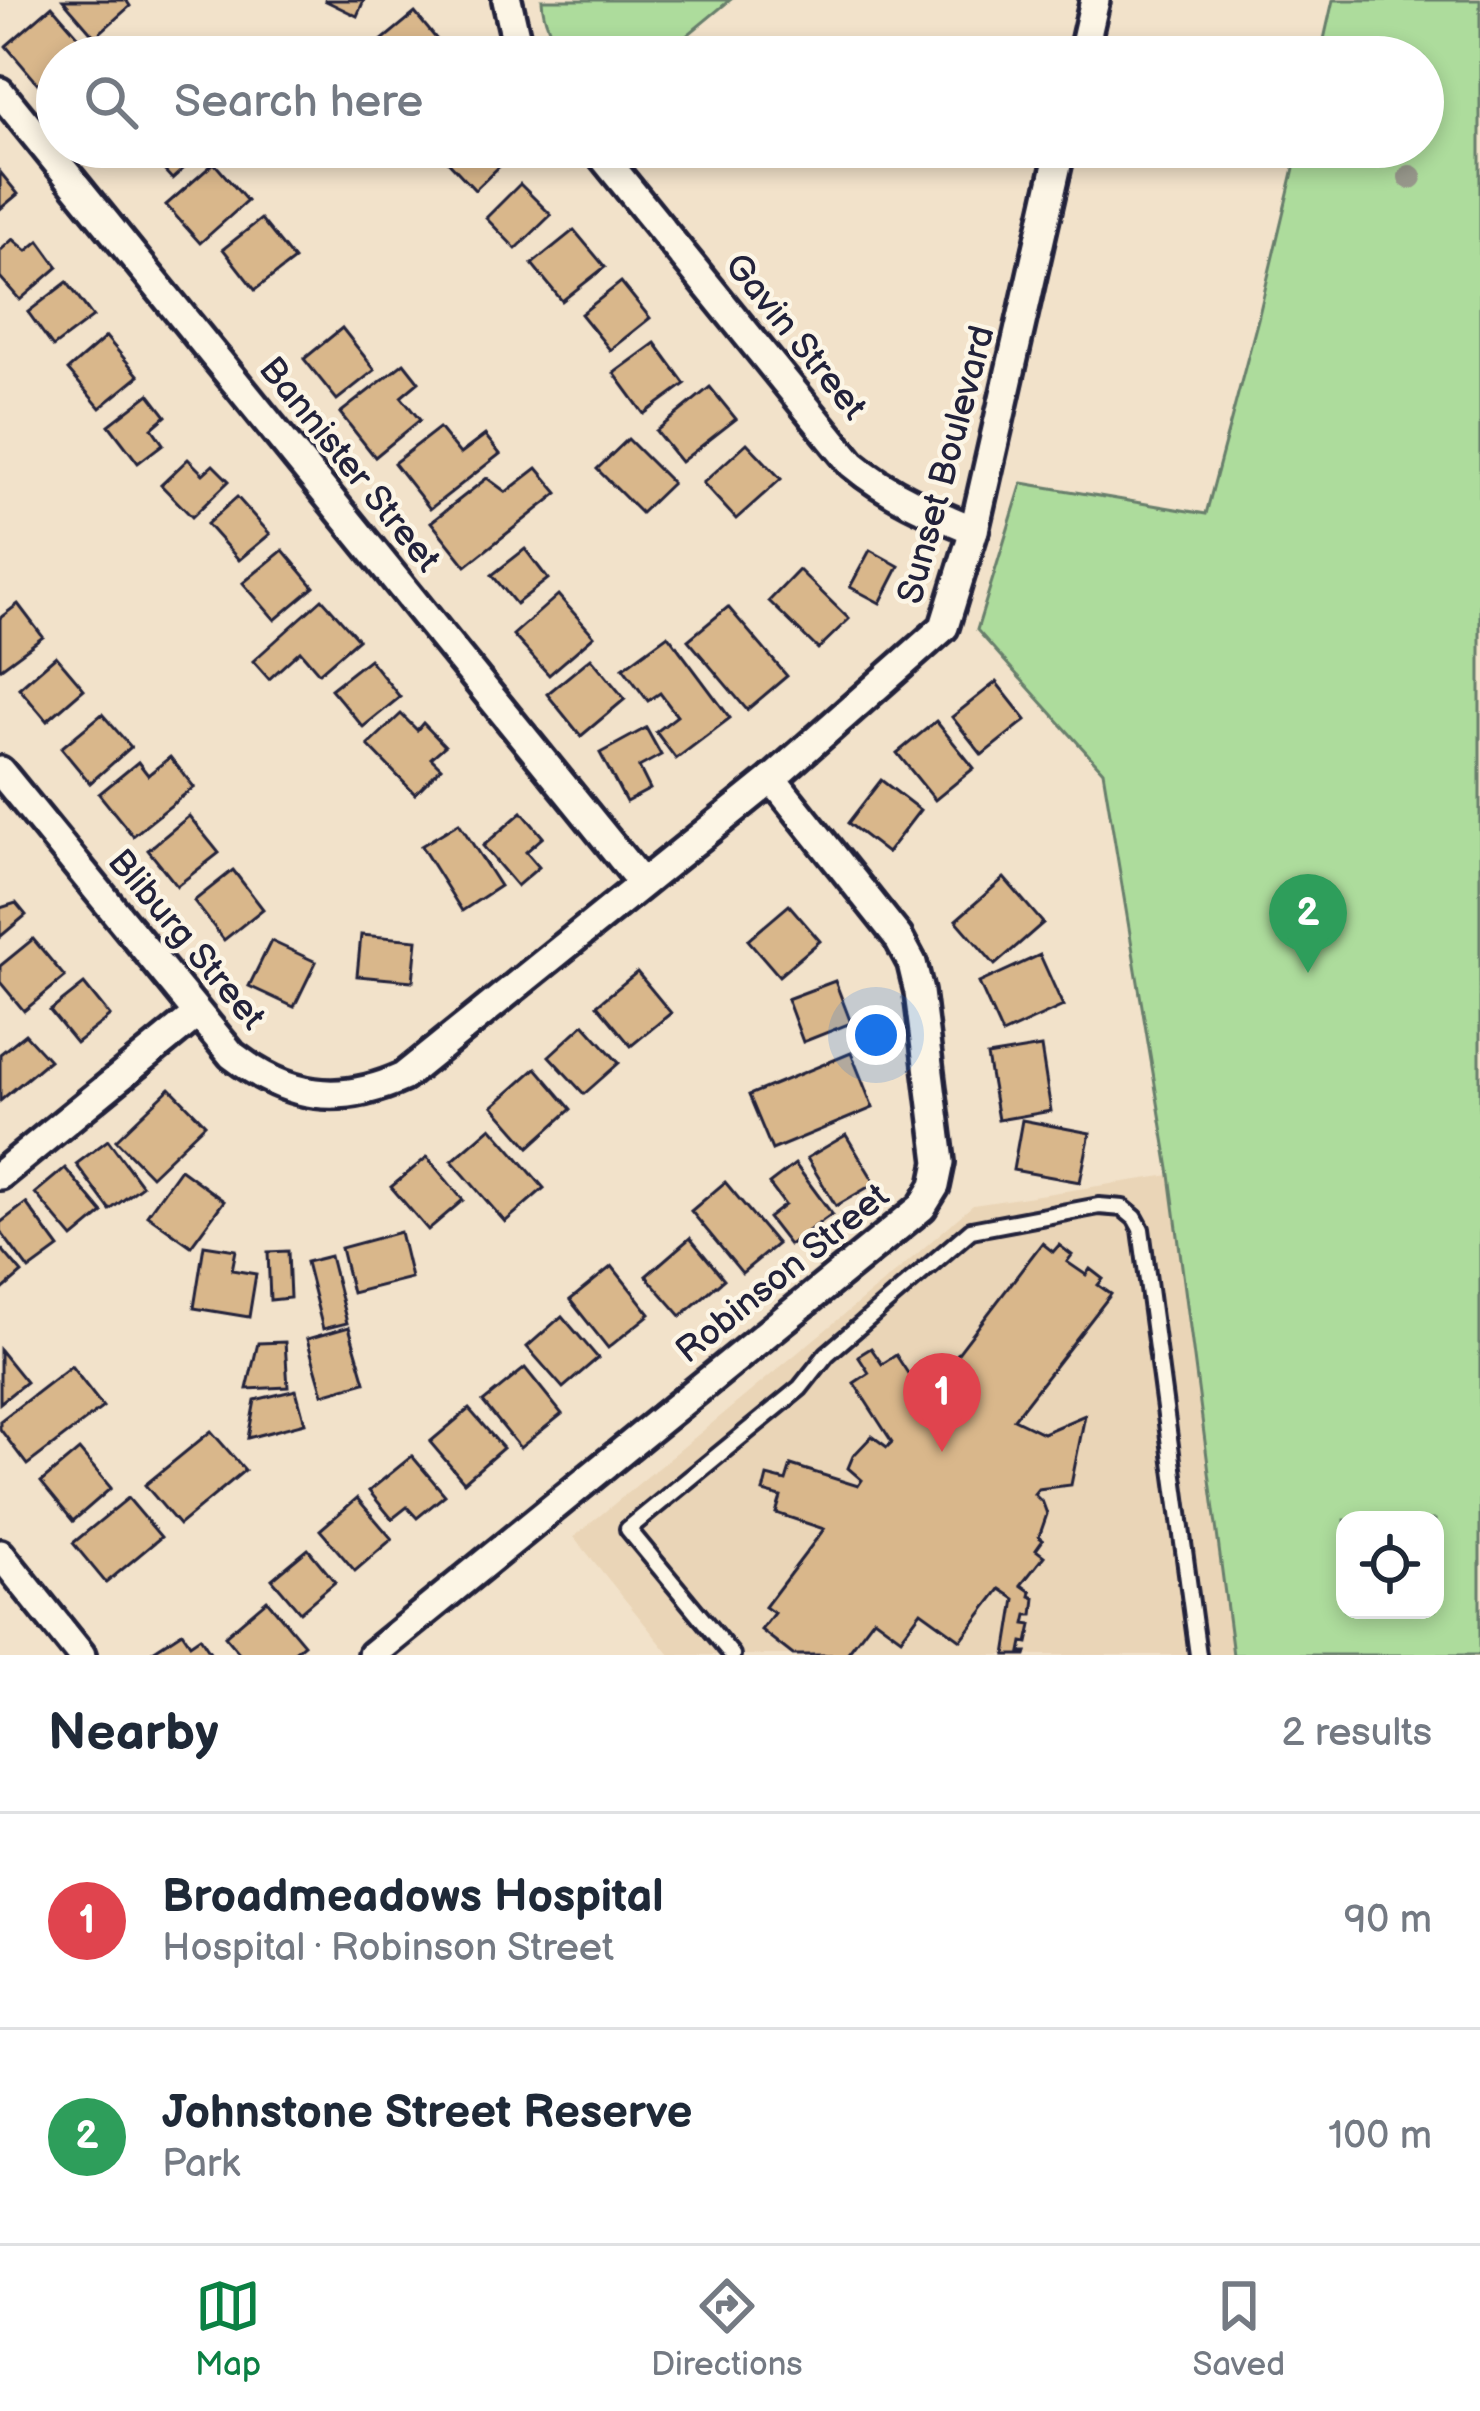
<!DOCTYPE html>
<meta charset="utf-8">
<style>
body{margin:0;font-family:"Balsamiq Sans",sans-serif;background:#f2f2f3;color:#1f2937}
.controls{position:absolute;right:36px;bottom:36px;display:grid;overflow:hidden;border-radius:24px;box-shadow:0 6px 18px #0003}
.controls button{width:108px;height:108px;display:grid;place-items:center;padding:0;border:0;border-bottom:3px solid #e0e1e3;background:#fff;color:#1f2937;font:60px sans-serif}
.you{position:absolute;left:876px;top:1035px;width:42px;height:42px;margin:-30px;border:9px solid #fff;border-radius:50%;background:#1a73e8;box-shadow:0 0 0 18px #1a73e833}
.badge{display:grid;place-items:center;width:78px;height:78px;border-radius:50%;background:#0b8043;color:#fff;font-size:39px;font-weight:700}
.pin{position:absolute;translate:-50% -99px;filter:drop-shadow(0 3px 6px #0008)}
.pin::after{content:'';position:absolute;top:63px;width:42px;height:36px;background:inherit;clip-path:polygon(0 0,100% 0,50% 100%)}
.list{margin:0;padding:0;list-style:none}
h2{display:flex;justify-content:space-between;align-items:center;height:156px;margin:0;padding:0 48px;font-size:51px}
h2 small{font-size:39px;font-weight:400;color:#747a83}
.list li{display:grid;grid-template-columns:78px 1fr auto;gap:36px;align-items:center;box-sizing:border-box;height:216px;padding:0 48px;border-top:3px solid #e0e1e3}
.list b{display:block;font-size:45px;white-space:nowrap}
.list p{margin:0;font-size:39px;white-space:nowrap;color:#747a83}
.list em{font-size:39px;font-style:normal;color:#747a83}
.icon{flex:none;width:66px;height:66px;fill:none;stroke:currentColor;stroke-width:2;stroke-linecap:round;stroke-linejoin:round}
.map{position:relative;flex:none;width:1480px;height:1655px;overflow:hidden}
.search{position:absolute;background:#fff;box-shadow:0 6px 18px #0003;left:36px;right:36px;top:36px;height:132px;display:flex;align-items:center;gap:30px;box-sizing:border-box;padding:0 42px;border-radius:66px;color:#747a83;font-size:45px}
.sheet{height:588px;background:#fff}
nav{display:flex;justify-content:space-around;align-items:center;box-sizing:border-box;height:168px;border-top:3px solid #e0e1e3;background:#fff;font-size:33px;color:#747a83}
nav a{display:grid;justify-items:center;gap:6px}
nav .on{color:#0b8043}
.map>svg:first-child{display:block}
.built{fill:#ead5b7}
.green{fill:#addc9c;stroke:#687f6c;stroke-width:3;fill-rule:evenodd}
.building{fill:#d9b78b;stroke:#22223b;stroke-width:3}
.lines{fill:none;stroke-linecap:round;stroke-linejoin:round}
.service-casing{stroke:#22223b;stroke-width:22}
.minor-casing{stroke:#22223b;stroke-width:36}
.path{stroke:#22223b;stroke-width:6;stroke-dasharray:3 9;stroke-linecap:butt}
.service{stroke:#fcf5e5;stroke-width:14}
.minor{stroke:#fcf5e5;stroke-width:27}
.tree{fill:#97978b}
.labels{text-anchor:middle;dominant-baseline:central;stroke-width:9;stroke-linejoin:round;paint-order:stroke}
.street-label{font-size:36px;fill:#22223b;stroke:#fcf5e5}
</style>
<div class="map">
<svg width="1480" height="1655" viewBox="0 0 1480 1655">
<rect width="100%" height="100%" fill="#f2e2ca"/>
<filter id="ink" filterUnits="userSpaceOnUse"><feTurbulence type="fractalNoise" baseFrequency=".00833" numOctaves="2"/><feDisplacementMap in="SourceGraphic" scale="24" xChannelSelector="R" yChannelSelector="G"/><feConvolveMatrix kernelMatrix="1 2 1 2 8 2 1 2 1" color-interpolation-filters="sRGB"/></filter>
<g filter="url(#ink)">
<path class="built" d="M1170,1175l63,480h-563l-96,-118 329,-271 70,-61z"/>
<g class="green">
<path d="M542,0h188l-69,57h-95c-13,-17 -23,-36 -24,-57z"/>
<path d="M1333,0h147v1655h-247l-63,-480 -67,-404 -126,-141 45,-147 184,31 52,-195 41,-172h124v-90h-103zM1435,1520v90h-90v-90z"/>
</g>
<g class="building">
<path d="M63,0h63l4,6 -35,31z"/>
<path d="M324,0h40l-7,16z"/>
<path d="M52,6l34,39 -14,12h-15v13l-18,15 -33,-39z"/>
<path d="M415,13l28,34 -12,10h-47l-9,-11z"/>
<path d="M143,147h65l-36,32z"/>
<path d="M446,147h57l8,8 -36,35 -35,-37z"/>
<path d="M214,163l33,38 -47,42 -34,-38z"/>
<path d="M0,172l18,22 -18,15z"/>
<path d="M520,184l31,31 -35,34 -30,-31z"/>
<path d="M261,219l33,41 -39,30 -32,-41z"/>
<path d="M574,230l31,37 -43,34 -30,-37z"/>
<path d="M13,239l14,12 12,-10 19,26 -38,33 -20,-23v-26z"/>
<path d="M67,282l26,35 -40,30 -25,-35z"/>
<path d="M621,282l29,36 -40,32 -29,-36z"/>
<path d="M342,328l33,42 -38,30 -33,-41z"/>
<path d="M106,337l33,39 -39,32 -32,-38z"/>
<path d="M655,343l30,41 -41,30 -30,-41z"/>
<path d="M404,363l15,19 -18,15 19,23 -45,37 -35,-44z"/>
<path d="M710,387l26,32 -55,43 -25,-31z"/>
<path d="M149,394l17,22 -14,12 11,16 -25,19 -29,-38z"/>
<path d="M439,428l21,26 25,-19 15,19 -70,55 -36,-46z"/>
<path d="M628,439l44,44 -31,30 -44,-44z"/>
<path d="M747,443l34,36 -45,40 -33,-36z"/>
<path d="M188,459l15,15 10,-9 16,16 -37,36 -31,-32z"/>
<path d="M537,468l21,25 -92,73 -35,-44 56,-44 19,14z"/>
<path d="M237,497l33,37 -31,26 -32,-36z"/>
<path d="M525,549l23,30 -32,25 -24,-29z"/>
<path d="M283,550l31,37 -39,33 -32,-37z"/>
<path d="M870,550l29,16 -19,37 -30,-16z"/>
<path d="M799,570l50,49 -31,30 -49,-48z"/>
<path d="M558,595l36,41 -45,39 -36,-40z"/>
<path d="M322,599l36,40 -39,34 -19,-22 -31,28 -16,-18z"/>
<path d="M18,604l25,33 -43,32v-51z"/>
<path d="M728,607l59,69 -40,34 -59,-70z"/>
<path d="M668,635l62,83 -54,41 -20,-27 21,-16 -17,-23 -12,8 -25,-33z"/>
<path d="M56,656l28,33 -37,32 -28,-33z"/>
<path d="M591,658l34,41 -44,37 -34,-42z"/>
<path d="M369,659l31,38 -37,30 -32,-38z"/>
<path d="M996,682l30,38 -44,35 -30,-38z"/>
<path d="M102,714l29,33 -41,36 -29,-35z"/>
<path d="M401,714l16,16 6,-7 22,23 -14,12 10,10 -26,26 -47,-49z"/>
<path d="M936,721l38,47 -39,32 -38,-47z"/>
<path d="M646,728l15,27 -22,12 11,22 -24,13 -26,-49z"/>
<path d="M170,757l24,30 -61,49 -34,-42 39,-32 10,13z"/>
<path d="M881,780l39,30 -33,43 -39,-30z"/>
<path d="M522,812l21,25 -17,15 13,15 -22,19 -34,-40z"/>
<path d="M189,816l30,37 -42,33 -29,-36z"/>
<path d="M459,823l41,63 -38,25 -41,-65z"/>
<path d="M233,870l30,39 -39,31 -30,-39z"/>
<path d="M1004,878l39,45 -48,42 -39,-45z"/>
<path d="M16,903l10,12 -26,22v-29z"/>
<path d="M789,905l31,36 -41,35 -31,-36z"/>
<path d="M361,935l56,5 -4,41 -56,-5z"/>
<path d="M33,939l32,38 -41,34 -24,-29v-16z"/>
<path d="M271,941l45,21 -22,45 -45,-21z"/>
<path d="M1040,955l23,51 -61,28 -23,-51z"/>
<path d="M637,972l34,41 -40,33 -34,-41z"/>
<path d="M835,981l16,42 -48,19 -16,-43z"/>
<path d="M84,984l26,32 -34,27 -26,-32z"/>
<path d="M584,1024l35,39 -35,31 -35,-38z"/>
<path d="M25,1034l24,26 -49,41v-47z"/>
<path d="M1041,1047l10,64 -53,9 -11,-64z"/>
<path d="M851,1053l22,55 -101,42 -23,-55z"/>
<path d="M536,1068l35,41 -42,38 -36,-41z"/>
<path d="M170,1088l35,36 -54,52 -35,-36z"/>
<path d="M1022,1120l68,13 -10,49 -67,-12z"/>
<path d="M491,1127l53,61 -39,34 -53,-61z"/>
<path d="M846,1135l29,48 -39,23 -29,-48z"/>
<path d="M108,1140l34,46 -32,24 -34,-46z"/>
<path d="M427,1157l36,43 -35,30 -37,-43z"/>
<path d="M795,1164l37,50 -43,31 -21,-27 17,-13 -16,-21z"/>
<path d="M65,1168l38,45 -30,25 -38,-45z"/>
<path d="M180,1169l44,32 -33,45 -44,-31z"/>
<path d="M725,1182l52,62 -35,29 -51,-62z"/>
<path d="M26,1203l33,45 -30,22 -29,-39v-8z"/>
<path d="M400,1232l11,46 -59,15 -11,-45z"/>
<path d="M690,1238l34,41 -43,37 -35,-40z"/>
<path d="M1042,1243l11,9 6,-7 13,10 -5,7 19,13 4,-6 13,10 -5,6 13,9 -97,125 29,14 42,-18 -14,70 -33,4 -4,5 9,9 4,11 -8,23 4,3 -7,10 8,6 -23,29 10,7 -1,4 5,2 -2,17h-6l-2,9 7,1 -4,18 -5,-1 -2,10h6l-1,3h-20l9,-56 -15,-10 -39,51 -40,-29 -20,27 -27,-20 -28,37h-53l-32,-25 13,-17 -9,-6 59,-78 -48,-16 5,-16 -18,-5 4,-16 19,5 5,-16 67,21 4,-6 -14,-12 5,-12 19,-20 15,11 5,-5 -38,-59 15,-10 -11,-17 13,-8 11,16 14,-9 28,43z"/>
<path d="M204,1245l32,5 -4,20 24,4 -7,43 -55,-9z"/>
<path d="M0,1247l22,26 -22,19z"/>
<path d="M288,1251l2,47 -20,2 -2,-48z"/>
<path d="M330,1256l17,67 -24,6 -17,-67z"/>
<path d="M612,1266l38,48 -42,34 -38,-48z"/>
<path d="M562,1316l36,42 -35,30 -36,-41z"/>
<path d="M349,1327l16,55 -42,12 -16,-55z"/>
<path d="M285,1342l3,45 -41,2 11,-46z"/>
<path d="M0,1350l26,32 -26,21z"/>
<path d="M71,1366l32,41 -76,58 -27,-36v-8z"/>
<path d="M525,1368l37,46 -42,34 -37,-46z"/>
<path d="M296,1390l9,33 -57,15 7,-38z"/>
<path d="M469,1409l34,39 -39,34 -34,-40z"/>
<path d="M211,1431l34,39 -66,55 -34,-40z"/>
<path d="M79,1450l32,38 -38,33 -32,-39z"/>
<path d="M412,1456l33,39 -28,23 -10,-11 -15,12 -23,-28z"/>
<path d="M128,1498l33,39 -55,46 -33,-40z"/>
<path d="M357,1498l35,41 -37,32 -35,-41z"/>
<path d="M308,1549l27,33 -35,30 -28,-33z"/>
<path d="M267,1600l37,44 -13,11h-50l-16,-19z"/>
<path d="M182,1632l8,12 10,-7 12,18h-56l-3,-4z"/>
</g>
<g class="lines">
<g class="service-casing">
<path id="service" d="M732,1655l-104,-126 172,-141 27,-34 144,-124 128,-24 24,2 12,10 6,11 57,426"/>
</g>
<g class="minor-casing">
<g id="minor">
<path d="M507,0l10,44 7,13"/>
<path d="M1082,57l13,-57"/>
<path d="M0,92l642,791"/>
<path d="M595,147l257,317c37,31 78,48 122,66"/>
<path d="M0,771l232,284c56,43 107,51 171,22l369,-298 172,-152 30,-97 87,-383"/>
<path d="M0,1175l197,-161"/>
<path d="M0,1554l81,101"/>
<path d="M372,1655l550,-448 13,-21 5,-24 -21,-170 -7,-29 -14,-26 -126,-158"/>
</g>
</g>
<path class="path" d="M602,57l1,-1"/>
<use href="#service" class="service"/>
<use href="#minor" class="minor"/>
</g>
<circle class="tree" cx="1410" cy="177" r="12"/>
</g>
<g class="labels">
<g class="street-label">
<text transform="translate(795 337) rotate(51)">Gavin Street</text>
<text transform="translate(349 465) rotate(51)">Bannister Street</text>
<text transform="translate(947 465) rotate(-75)">Sunset Boulevard</text>
<text transform="translate(186 940) rotate(50)">Bliburg Street</text>
<text transform="translate(783 1274) rotate(-39)">Robinson Street</text>
</g>
</g>
</svg>
<div class="controls">
<button><svg class="icon" aria-label="locate" viewBox="0 0 24 24"><circle cx="12" cy="12" r="6"/><path d="M12 2v4M12 18v4M2 12h4M18 12h4"/></svg></button>
</div>
<div class="you"></div>
<div class="pin badge" style="left:942px;top:1452px;background:#e0444e">1</div>
<div class="pin badge" style="left:1308px;top:973px;background:#2e9e5b">2</div>
<div class="search"><svg class="icon" aria-label="search" viewBox="0 0 24 24"><circle cx="10" cy="10" r="6"/><path d="M15 15l6 6"/></svg>Search here</div>
</div>
<section class="sheet">
<h2>Nearby<small>2 results</small></h2>
<ul class="list">
<li><span class="badge" style="background:#e0444e">1</span><div><b>Broadmeadows Hospital</b><p>Hospital · Robinson Street</p></div><em>90 m</em></li>
<li><span class="badge" style="background:#2e9e5b">2</span><div><b>Johnstone Street Reserve</b><p>Park</p></div><em>100 m</em></li>
</ul>
</section>
<nav>
<a class="on"><svg class="icon" aria-label="map" viewBox="0 0 24 24"><path d="M3 6l6-2 6 2 6-2v14l-6 2-6-2-6 2zM9 4v14M15 6v14"/></svg>Map</a>
<a><svg class="icon" aria-label="directions" viewBox="0 0 24 24"><path d="M12 3l9 9-9 9-9-9zM9 14v-3h6M13 9l2 2-2 2"/></svg>Directions</a>
<a><svg class="icon" aria-label="saved" viewBox="0 0 24 24"><path d="M7 4h10v16l-5-4-5 4z"/></svg>Saved</a>
</nav>
